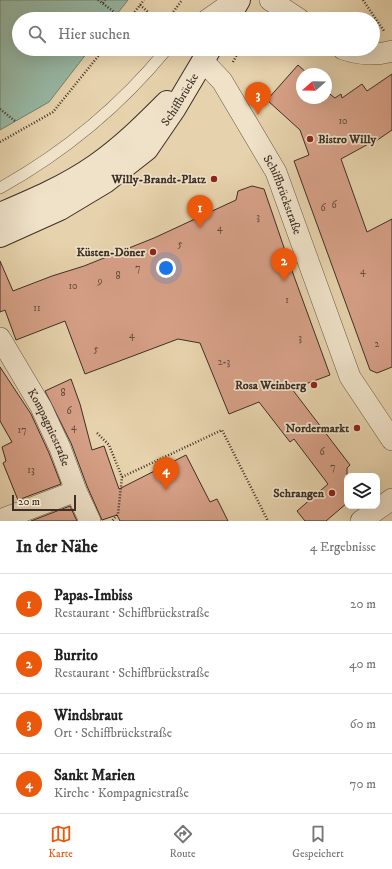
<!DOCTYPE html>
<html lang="de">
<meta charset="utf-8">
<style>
body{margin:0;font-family:"IM FELL DW Pica",serif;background:#f2f2f2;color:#222}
.controls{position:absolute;right:12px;bottom:12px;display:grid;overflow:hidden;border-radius:8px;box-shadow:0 4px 16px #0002}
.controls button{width:36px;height:36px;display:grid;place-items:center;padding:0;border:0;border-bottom:1px solid #e0e0e0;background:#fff;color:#222;font:20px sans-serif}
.compass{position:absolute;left:296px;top:68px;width:36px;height:36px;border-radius:50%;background:#fff;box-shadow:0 4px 16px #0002;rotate:250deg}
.scale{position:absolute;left:12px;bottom:10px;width:64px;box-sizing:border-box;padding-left:4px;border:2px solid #3d2f27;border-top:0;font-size:11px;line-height:14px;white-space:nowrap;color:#3d2f27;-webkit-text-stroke:3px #efe2c9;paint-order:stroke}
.you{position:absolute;left:166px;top:268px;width:14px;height:14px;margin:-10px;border:3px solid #fff;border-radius:50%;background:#1a73e8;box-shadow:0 0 0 6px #1a73e833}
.badge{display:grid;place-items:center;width:26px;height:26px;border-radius:50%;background:#ea580c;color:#fff;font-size:13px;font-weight:700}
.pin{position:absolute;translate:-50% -33px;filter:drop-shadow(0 1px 2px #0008)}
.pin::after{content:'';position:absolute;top:21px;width:14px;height:12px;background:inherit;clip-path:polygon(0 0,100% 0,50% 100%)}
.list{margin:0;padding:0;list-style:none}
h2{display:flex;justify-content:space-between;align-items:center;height:52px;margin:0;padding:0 16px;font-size:17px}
h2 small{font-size:13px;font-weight:400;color:#767676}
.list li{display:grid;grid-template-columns:26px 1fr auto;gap:12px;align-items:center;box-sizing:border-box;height:60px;padding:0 16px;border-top:1px solid #e0e0e0}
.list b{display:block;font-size:15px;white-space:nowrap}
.list p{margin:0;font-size:13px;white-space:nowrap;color:#767676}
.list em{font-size:13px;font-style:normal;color:#767676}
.icon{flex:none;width:22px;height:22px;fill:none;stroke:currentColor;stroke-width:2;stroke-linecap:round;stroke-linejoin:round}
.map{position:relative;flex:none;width:392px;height:521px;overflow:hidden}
.search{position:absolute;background:#fff;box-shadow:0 4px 16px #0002;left:12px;right:12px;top:12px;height:44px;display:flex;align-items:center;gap:10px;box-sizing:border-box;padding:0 14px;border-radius:22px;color:#767676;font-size:15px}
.sheet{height:292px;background:#fff}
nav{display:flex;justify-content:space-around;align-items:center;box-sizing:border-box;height:56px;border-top:1px solid #e0e0e0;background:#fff;font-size:11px;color:#767676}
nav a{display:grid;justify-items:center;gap:2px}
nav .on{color:#ea580c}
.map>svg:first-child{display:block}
.water{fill:#97b8a4;stroke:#738172}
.building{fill:#d6a087;stroke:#3d2f27}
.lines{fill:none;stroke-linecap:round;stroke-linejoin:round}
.lane-casing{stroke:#675848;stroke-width:12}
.street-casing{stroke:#675848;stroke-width:22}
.secondary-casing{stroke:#3d2f27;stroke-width:24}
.path{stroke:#3d2f27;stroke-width:2.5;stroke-dasharray:1 2;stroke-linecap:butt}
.lane{stroke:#efe2c9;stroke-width:11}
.street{stroke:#efe2c9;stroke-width:21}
.secondary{stroke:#efe2c9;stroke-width:22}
.poi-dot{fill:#8f2418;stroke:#efe2c9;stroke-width:1.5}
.labels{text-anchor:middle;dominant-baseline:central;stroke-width:3.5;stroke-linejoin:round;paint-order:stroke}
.number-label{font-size:10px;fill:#634b3f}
.street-label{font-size:12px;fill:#3d2f27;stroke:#efe2c9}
.poi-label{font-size:12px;font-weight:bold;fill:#3d2f27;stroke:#efe2c9;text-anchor:end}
</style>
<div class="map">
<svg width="392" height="521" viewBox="0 0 392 521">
<rect width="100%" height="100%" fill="#e6d2ac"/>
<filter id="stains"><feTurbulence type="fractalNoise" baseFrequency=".005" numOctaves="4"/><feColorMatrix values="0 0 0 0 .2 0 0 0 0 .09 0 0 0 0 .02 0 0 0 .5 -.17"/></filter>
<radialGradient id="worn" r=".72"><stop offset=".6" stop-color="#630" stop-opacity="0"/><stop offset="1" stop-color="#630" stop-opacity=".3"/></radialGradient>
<path class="water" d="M0,0h128l-15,19h-94v30h71l-41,53 -49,28z"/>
<g class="building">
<path d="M298,65l10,9h-6v24h24v-7l9,7 6,-4 1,4 20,-14 5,7 25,-17v56l-19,13 -1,-1 -31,17 26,73 25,-13v148l-15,6 -7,-3 -76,-209 15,-6 -9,-25 -33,-30z"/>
<path d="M252,186l12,3 27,79 39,107 -38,14 58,76 -3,3v35l-21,18h-21l-8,-10 31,-27 -34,-45 -4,3 -31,-40 -30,12 -29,-71 -22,-4 -93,35 -20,-53 -49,19 -11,-30 -5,2v-51l13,30 39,-15 32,-10 70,-28 82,-38 2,-9z"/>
<path d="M0,367l31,47 18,39 12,31 -43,16 -15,-37 3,-2 -4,-14 10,-5 -12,-21z"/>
<path d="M71,379l9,25 12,46 12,-4 15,43 67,-34 24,47 7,-3 11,22h-108l-3,-6 -15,5 -15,-34 -16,-43 -26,-52z"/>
<path d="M70,506l7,15h-46z"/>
</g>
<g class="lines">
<g class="lane-casing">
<g id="lane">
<path d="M200,19l27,-19"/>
<path d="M0,188c63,-35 121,-83 167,-139"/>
</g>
</g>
<g class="street-casing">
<g id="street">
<path d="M270,0l29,19"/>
<path d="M343,49c17,6 32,7 49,2"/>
<path id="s1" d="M203,61l19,20 54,91 74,205 42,63"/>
<path id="s2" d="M0,338l41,69 19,41 16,43 14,30"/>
<path d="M0,520l76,-29"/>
<path d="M361,521l31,-22"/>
</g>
</g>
<g class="secondary-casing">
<g id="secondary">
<path d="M228,19l11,-19"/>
<path d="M0,214c33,-14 66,-28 96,-49 26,-18 48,-40 71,-63"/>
<path id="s3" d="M0,236l60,-27 45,-27 42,-33 28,-41 35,-59"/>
</g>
</g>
<g class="path">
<path d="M98,0l19,14"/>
<path d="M363,0l21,31"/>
<path d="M103,3l2,-3"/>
<path d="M140,5l16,14"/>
<path d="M25,15l6,4"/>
<path d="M129,19l15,-19"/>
<path d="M168,19l14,-19"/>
<path d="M74,49l10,7"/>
<path d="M233,62l7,-13"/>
<path d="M0,109l15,12"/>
<path d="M0,142l53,-30 51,-63"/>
<path d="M97,433l12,12 13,32 -4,37 -6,7"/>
<path d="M122,477l100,-47 46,91"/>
</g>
<use href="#lane" class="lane"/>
<use href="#street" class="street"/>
<use href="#secondary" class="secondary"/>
</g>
<g class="poi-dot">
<circle cx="310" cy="139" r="4"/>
<circle cx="214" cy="179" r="4"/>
<circle cx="153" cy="252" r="4"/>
<circle cx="314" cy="385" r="4"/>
<circle cx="357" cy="428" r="4"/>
<circle cx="332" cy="493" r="4"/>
</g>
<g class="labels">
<g class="number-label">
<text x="343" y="121">10</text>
<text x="334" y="205">6</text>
<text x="323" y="208">6</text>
<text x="258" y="217">3</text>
<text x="220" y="228">4</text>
<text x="180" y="244">5</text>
<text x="138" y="268">7</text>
<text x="363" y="271">4</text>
<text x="118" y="276">8</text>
<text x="100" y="281">9</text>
<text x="73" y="286">10</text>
<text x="287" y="300">1</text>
<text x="37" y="308">11</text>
<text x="132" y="335">4</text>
<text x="300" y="338">3</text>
<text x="377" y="344">2</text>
<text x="96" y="349">5</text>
<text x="224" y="362">2-3</text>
<text x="63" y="393">8</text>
<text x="69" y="411">6</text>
<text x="74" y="427">4</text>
<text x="22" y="430">17</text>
<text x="322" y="452">6</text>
<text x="333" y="467">7</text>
<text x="31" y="470">13</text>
</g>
<g class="street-label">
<text stroke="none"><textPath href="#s3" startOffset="231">Schiffbrücke</textPath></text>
<text stroke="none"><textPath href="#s1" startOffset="157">Schiffbrückstraße</textPath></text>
<text stroke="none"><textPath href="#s2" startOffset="102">Kompagniestraße</textPath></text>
</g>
<g class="poi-label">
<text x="318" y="139" text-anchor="start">Bistro Willy</text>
<text x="206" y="179">Willy-Brandt-Platz</text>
<text x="145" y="252">Küsten-Döner</text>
<text x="306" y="385">Rosa Weinberg</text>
<text x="349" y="428">Nordermarkt</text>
<text x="324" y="493">Schrangen</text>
</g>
</g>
<rect width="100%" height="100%" filter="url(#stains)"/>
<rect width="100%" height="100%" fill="url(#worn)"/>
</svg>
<div class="controls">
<button><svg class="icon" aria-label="layers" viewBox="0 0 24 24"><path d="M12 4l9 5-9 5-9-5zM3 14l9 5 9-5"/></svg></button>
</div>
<svg class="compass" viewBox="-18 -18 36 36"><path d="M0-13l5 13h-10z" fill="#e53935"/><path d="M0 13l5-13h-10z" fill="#767676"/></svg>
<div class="scale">20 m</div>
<div class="you"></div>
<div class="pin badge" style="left:200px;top:228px">1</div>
<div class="pin badge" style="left:284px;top:281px">2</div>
<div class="pin badge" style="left:258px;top:115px">3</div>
<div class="pin badge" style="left:166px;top:490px">4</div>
<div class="search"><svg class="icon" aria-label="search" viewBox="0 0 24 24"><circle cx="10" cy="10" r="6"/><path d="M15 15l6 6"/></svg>Hier suchen</div>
</div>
<section class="sheet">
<h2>In der Nähe<small>4 Ergebnisse</small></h2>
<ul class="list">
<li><span class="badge">1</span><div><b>Papas-Imbiss</b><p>Restaurant · Schiffbrückstraße</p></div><em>20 m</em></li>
<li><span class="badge">2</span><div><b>Burrito</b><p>Restaurant · Schiffbrückstraße</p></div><em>40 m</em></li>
<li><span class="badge">3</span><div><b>Windsbraut</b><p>Ort · Schiffbrückstraße</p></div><em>60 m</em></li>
<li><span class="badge">4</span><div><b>Sankt Marien</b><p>Kirche · Kompagniestraße</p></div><em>70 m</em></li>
</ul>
</section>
<nav>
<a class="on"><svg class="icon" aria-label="map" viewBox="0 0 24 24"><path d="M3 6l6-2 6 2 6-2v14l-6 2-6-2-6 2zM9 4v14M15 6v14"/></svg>Karte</a>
<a><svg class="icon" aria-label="directions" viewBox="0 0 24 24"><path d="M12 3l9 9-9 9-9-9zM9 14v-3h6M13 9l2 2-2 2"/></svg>Route</a>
<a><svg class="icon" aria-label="saved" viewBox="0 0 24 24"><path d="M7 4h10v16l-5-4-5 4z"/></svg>Gespeichert</a>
</nav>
